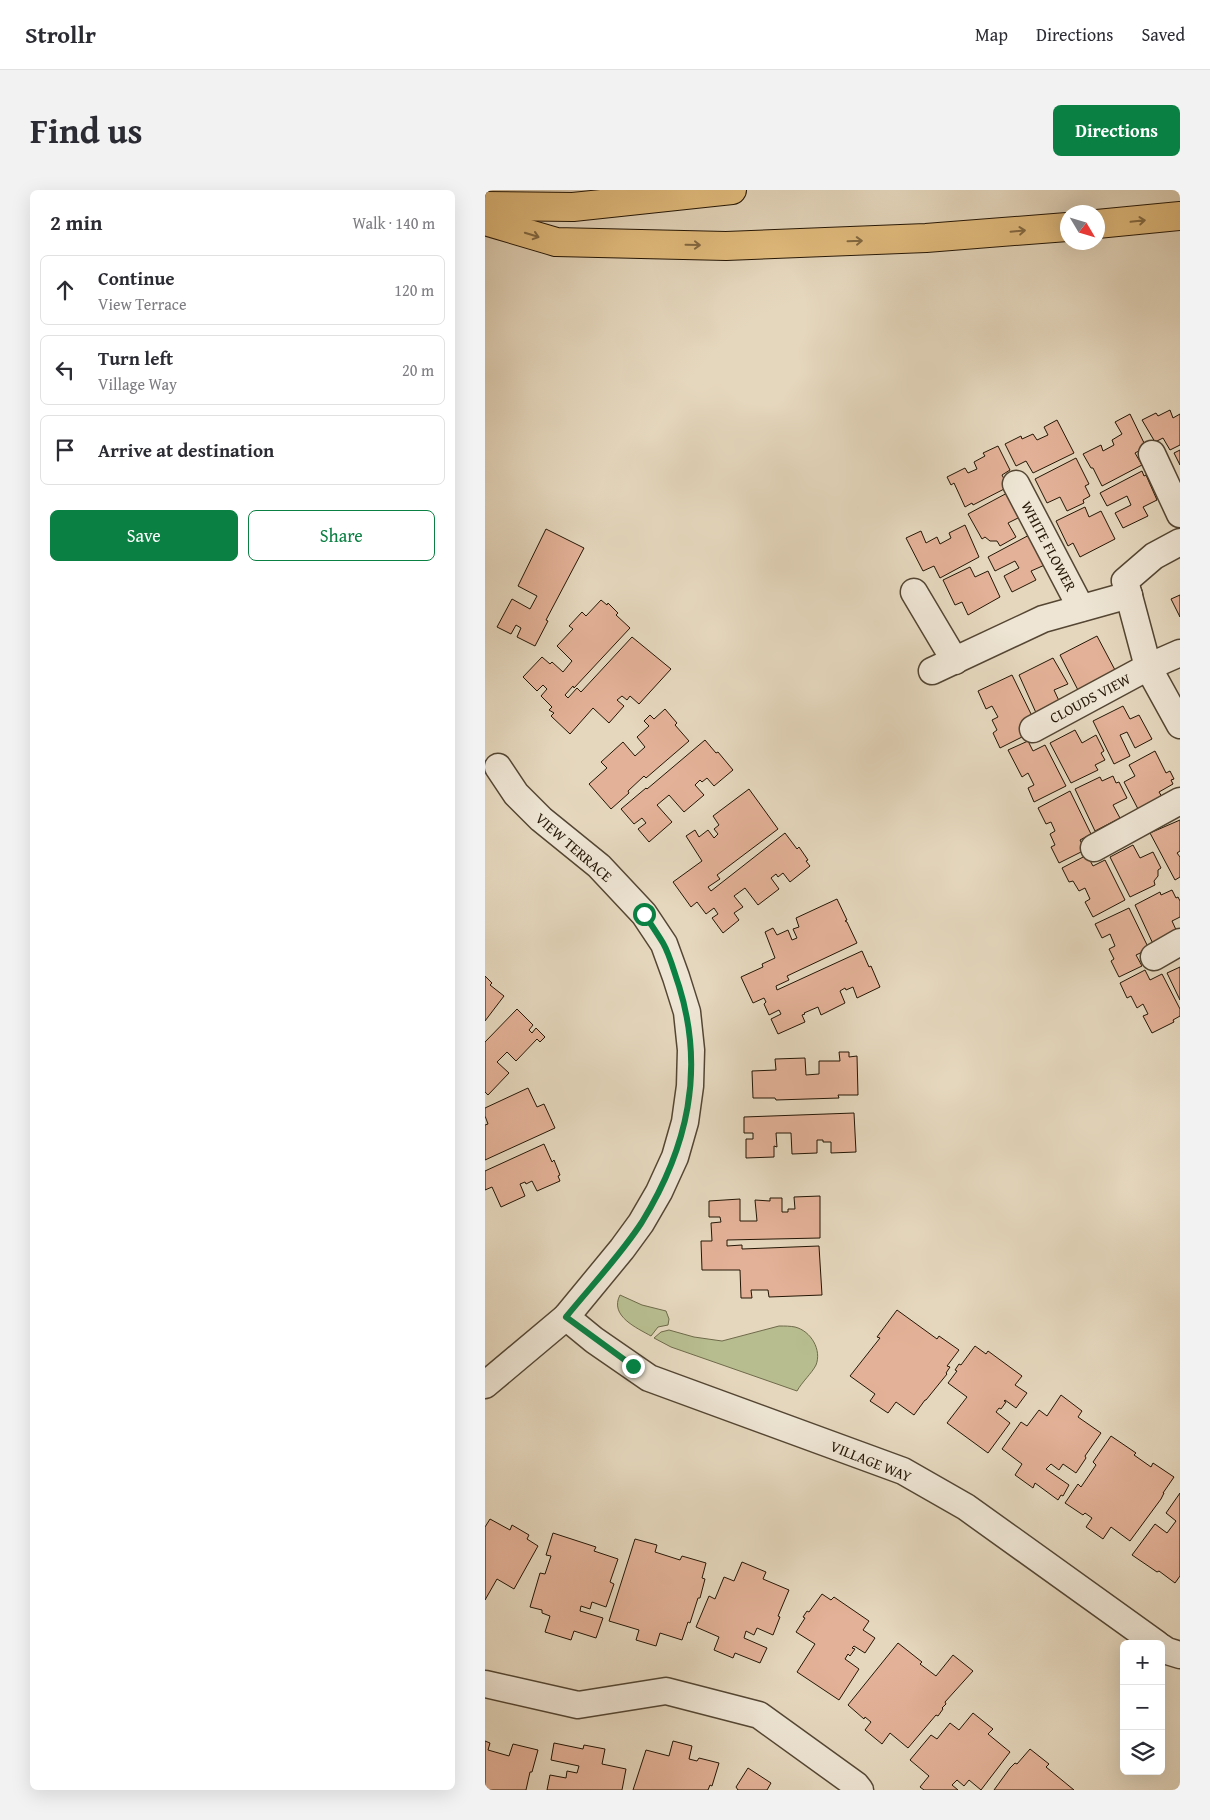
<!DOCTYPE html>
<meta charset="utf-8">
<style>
body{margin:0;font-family:"Gentium Book Plus",serif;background:#f2f2f3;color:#2b2b33}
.controls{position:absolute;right:15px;bottom:15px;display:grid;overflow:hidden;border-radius:8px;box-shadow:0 5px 20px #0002}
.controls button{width:45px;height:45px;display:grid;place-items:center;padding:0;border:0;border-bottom:1px solid #e1e1e2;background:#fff;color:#2b2b33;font:25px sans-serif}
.compass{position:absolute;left:575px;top:15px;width:45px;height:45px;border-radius:50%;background:#fff;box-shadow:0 5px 20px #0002;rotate:128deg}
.stop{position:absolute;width:15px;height:15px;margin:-11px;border:4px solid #0b8043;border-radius:50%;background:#fff}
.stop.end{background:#0b8043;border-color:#fff;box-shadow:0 1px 5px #0008}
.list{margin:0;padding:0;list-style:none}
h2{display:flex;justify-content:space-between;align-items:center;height:65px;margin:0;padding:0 20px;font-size:21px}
h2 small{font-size:16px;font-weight:400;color:#7c7c81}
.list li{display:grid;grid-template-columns:32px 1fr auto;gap:15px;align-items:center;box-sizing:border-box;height:70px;margin:0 10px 10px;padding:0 10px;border:1px solid #e1e1e2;border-radius:8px}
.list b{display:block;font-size:19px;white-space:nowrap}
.list p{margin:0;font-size:16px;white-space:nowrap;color:#7c7c81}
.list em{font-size:16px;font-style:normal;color:#7c7c81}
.actions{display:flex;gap:10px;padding:15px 20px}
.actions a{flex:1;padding:11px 0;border:1px solid #0b8043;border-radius:8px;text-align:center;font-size:18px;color:#0b8043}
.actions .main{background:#0b8043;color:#fff}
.icon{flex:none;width:28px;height:28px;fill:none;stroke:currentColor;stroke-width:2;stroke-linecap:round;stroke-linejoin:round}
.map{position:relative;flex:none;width:695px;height:1600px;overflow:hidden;border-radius:8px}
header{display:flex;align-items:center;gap:30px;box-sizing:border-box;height:70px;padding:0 25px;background:#fff;border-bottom:1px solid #e1e1e2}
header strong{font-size:24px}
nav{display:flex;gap:28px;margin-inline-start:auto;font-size:18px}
.intro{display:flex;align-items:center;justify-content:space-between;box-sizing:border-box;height:120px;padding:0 30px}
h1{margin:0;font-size:35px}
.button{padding:12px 22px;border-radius:8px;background:#0b8043;color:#fff;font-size:18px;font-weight:700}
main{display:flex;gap:30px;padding:0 30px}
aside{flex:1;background:#fff;border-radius:8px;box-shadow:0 5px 20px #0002}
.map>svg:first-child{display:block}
.green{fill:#b7bd8f;stroke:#6e6a4a}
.building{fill:#e3b197;stroke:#241605}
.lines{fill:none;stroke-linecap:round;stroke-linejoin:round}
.minor-casing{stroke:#544633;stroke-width:29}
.motorway-casing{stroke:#241605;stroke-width:30}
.minor{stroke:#eee5d4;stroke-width:26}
.motorway{stroke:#e2bc7e;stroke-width:28}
.oneway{stroke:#836942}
.route{stroke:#0b8043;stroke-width:6}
.labels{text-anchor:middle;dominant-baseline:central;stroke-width:5;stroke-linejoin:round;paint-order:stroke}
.street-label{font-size:15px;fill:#241605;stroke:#eee5d4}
</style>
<header>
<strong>Strollr</strong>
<nav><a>Map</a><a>Directions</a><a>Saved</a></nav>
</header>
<div class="intro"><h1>Find us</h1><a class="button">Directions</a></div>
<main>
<aside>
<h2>2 min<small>Walk · 140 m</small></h2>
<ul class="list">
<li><svg class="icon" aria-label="ahead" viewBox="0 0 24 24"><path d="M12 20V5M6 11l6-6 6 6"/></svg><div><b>Continue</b><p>View Terrace</p></div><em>120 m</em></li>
<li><svg class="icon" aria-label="left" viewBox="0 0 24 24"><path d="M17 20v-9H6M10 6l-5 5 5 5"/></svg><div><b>Turn left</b><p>Village Way</p></div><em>20 m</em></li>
<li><svg class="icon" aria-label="arrive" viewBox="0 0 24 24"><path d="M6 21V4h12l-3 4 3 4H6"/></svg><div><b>Arrive at destination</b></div></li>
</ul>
<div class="actions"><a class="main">Save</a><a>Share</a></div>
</aside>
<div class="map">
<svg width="695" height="1600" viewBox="0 0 695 1600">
<rect width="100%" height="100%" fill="#e5d7bd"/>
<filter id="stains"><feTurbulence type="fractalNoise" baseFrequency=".004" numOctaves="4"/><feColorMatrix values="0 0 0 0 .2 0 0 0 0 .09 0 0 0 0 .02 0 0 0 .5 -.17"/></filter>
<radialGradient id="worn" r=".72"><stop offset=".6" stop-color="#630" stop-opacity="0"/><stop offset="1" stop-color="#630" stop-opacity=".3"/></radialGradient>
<g class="green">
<path d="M135,1105l22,10 24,6 3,8 -1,6 -10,2 -7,9c-14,-8 -42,-20 -31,-41z"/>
<path d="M294,1136c6,0 11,0 16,1 16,4 27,23 21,38 -4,8 -14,17 -19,26l-126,-44 -17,-9 7,-6 8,-2 25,7 28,4z"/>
</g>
<g class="building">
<path d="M685,220l3,8 7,-4v31l-10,5 -7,-12 -8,4 -13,-22 14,-7 2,3z"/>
<path d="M645,224l16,33 -11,6 7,12 -40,21 -9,-18h-2l-8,-14 18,-9 2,6 11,-6 -2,-5 10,-6 -7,-12z"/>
<path d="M572,230l17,33 -41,20 -7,-12 -10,5 -11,-22 16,-8 1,3 11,-5 4,6 11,-5 -4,-8z"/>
<path d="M513,256l12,24 -8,5 6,12 -35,18 -1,-2 -7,4 -11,-24 -3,2 -4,-8 18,-9 3,5 9,-4 -3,-7 11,-6 -2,-3z"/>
<path d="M695,260v15l-6,-12z"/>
<path d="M591,268l13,26 -4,2 5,10 -7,4 1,3 -17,8 -7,-14 -13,6 -12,-24z"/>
<path d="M657,281l2,5 2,-1 11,25 -14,7 5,9 -25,12 -8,-15 16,-8 -4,-9 -20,10 -7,-13z"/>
<path d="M524,302l13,24 -14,7 8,14 -16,9 -3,-5h-7l-5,-4 -3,2 -14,-25z"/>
<path d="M600,317l4,10 12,-6 14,28 -35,18 -7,-14 -5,3 -12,-25z"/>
<path d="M480,335l14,32 -39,21 -6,-12 -11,5 -17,-33 15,-7 5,12 11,-6 3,7 11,-6 -2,-5z"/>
<path d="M61,339l38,19 -38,72 2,1 -13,25 -18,-9 4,-9 -5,-3 -5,9 -14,-7 15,-28 18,10 7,-13 -19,-10z"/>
<path d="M548,343l14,31 -16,7 5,9 -24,12 -8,-16 15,-8 -4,-7 -20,10 -7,-14z"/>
<path d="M485,377l5,10 13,-6 12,26 -32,18 -6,-13 -7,3 -12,-25z"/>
<path d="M695,405v22l-9,-18z"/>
<path d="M116,410l6,5 1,-2 10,10 -2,2 14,13 -56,60 -1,-2 -8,9 3,3 9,-10 4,4 51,-55 39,32 -32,35 -9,-8 -3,4 -5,-4 -5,4 7,6 -15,17 -16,-15 -23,26 -19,-18 3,-3 -5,-3 3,-3 -11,-11 6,-7 -4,-4 -6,6 -14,-14 19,-20 8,7 2,-2 11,10 9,-11 -15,-15 16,-17 -4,-3 13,-14 4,4z"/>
<path d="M612,446l18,34 -35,24 -20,-39z"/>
<path d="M568,468l15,26 -14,6 6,13 -23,12 -18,-40z"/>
<path d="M527,485l21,43 -12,5 5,12 -26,13 -7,-15 4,-3 -5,-10 6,-3 -6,-11 -6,3 -8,-18z"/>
<path d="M638,516l7,13 9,-4 13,24 -17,9 -8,-16 -7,3 10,21 -16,8 -21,-43z"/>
<path d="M180,519l12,14 -2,2 14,16 -43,37 -2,-2 -16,15 1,2 -18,16 -22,-25 18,-16 -6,-6 22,-20 12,14 10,-9 -8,-10 12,-11 -5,-5 6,-6 4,4z"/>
<path d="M590,540l7,13 14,-8 8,16 -3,2 4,7 -10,5 3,5 -27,13 -21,-40z"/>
<path d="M220,550l11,13 2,-1 15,18 -19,16 -7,-8 -5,4 -2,-2 -5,5 9,10 -20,17 -15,-17 -12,10 15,17 -23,20 -11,-13 8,-6 -4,-5 -8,6 -13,-15 25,-21 1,1z"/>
<path d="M543,551l5,10 12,-6 21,41 -32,16 -6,-14 6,-3 -6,-12 -6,4 -14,-27z"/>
<path d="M670,561l11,22 4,-2 4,8 -3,1 2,4 -14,8 3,5 -24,12 -14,-27 11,-6 -6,-11z"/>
<path d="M628,586l3,7 3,-1 8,16 -14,7 7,13 -25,13 -20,-42 25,-12 2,4z"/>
<path d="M264,599l29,40 -61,46 3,4 -12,8 3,4 74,-58 12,16 2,-2 9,13 -2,1 4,5 -20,16 -7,-9 -5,4 -2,-3 -5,4 8,11 -21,16 -13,-17 -11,8 9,11 -9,6 5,7 -16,13 -11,-15 6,-4 -4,-6 -8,6 -9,-12 -6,5 -18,-25 29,-21 -16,-25 9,-6 4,7 9,-7 6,8 4,-4 -4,-5 5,-4 -6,-9z"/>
<path d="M585,601l21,43 -11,6 5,10 -26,13 -8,-16 4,-2 -5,-11 5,-3 -4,-9 -5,2 -8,-16z"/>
<path d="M695,630v31l-3,2 3,4v20l-5,3 -25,-47z"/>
<path d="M648,655l7,13 13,-6 8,16 -3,2v6l-4,5 1,4 -25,12 -20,-40z"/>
<path d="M602,665l6,11 12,-6 20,40 -32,17 -8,-15 5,-3 -5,-11 -6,3 -6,-10 -4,1 -7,-14z"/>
<path d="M687,700l4,8 2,-1 2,4v16l-8,4 6,13 -24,12 -19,-41 25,-13 1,3z"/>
<path d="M352,709l10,21 -2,1 2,1 10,21 -70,33 2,4 -13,6 1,4 85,-39 7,16 2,-1 9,21 -23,11 -4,-11 -7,3 -1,-2 -5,3 5,12 -24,12 -3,-8 -14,6 1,1 -3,1 3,7 -27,12 -7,-15 10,-5 -2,-4 -10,5 -5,-11 2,-2 -2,-4 -11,5 -12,-26 22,-10 -1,-3 13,-6 -10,-26 8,-4 4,7 11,-5 4,10 5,-2 -4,-9 6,-2 -3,-9z"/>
<path d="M644,718l20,41 -13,6 6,11 -23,11 -8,-16 3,-2 -5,-10 6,-3 -5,-12 -8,4 -7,-14z"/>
<path d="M695,777v33l-13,-27z"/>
<path d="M660,780l5,10 12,-6 18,35v7l-7,4 1,2 -22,11 -9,-17 5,-2 -5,-10 -6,4 -6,-12 -4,2 -7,-15z"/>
<path d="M0,786l7,7 -2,2 14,11 -19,25z"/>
<path d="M32,819l16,16 -4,5 3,3 4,-5 9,9 -5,5 -3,-3 -21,22 -9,-9 -10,10 12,11 -21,22 -3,-3v-50z"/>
<path d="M354,862h10v5l8,-1 1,39h-20l1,3 -63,2 -1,-2h-22l-1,-27 24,-1 -1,-11 30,-1 1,17 13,-1v-13h21z"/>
<path d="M43,898l9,19 7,-3 11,24 -70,32v-35l3,-1 -3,-8v-8z"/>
<path d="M369,923l2,39 -25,1v-11h-8v-2h-6v13l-25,1 -1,-21h-15l1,14 -3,-1v11l-28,1v-19h7v-6h-9v-16z"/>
<path d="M59,954l8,18 2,-2 6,15 -2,1 2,5 -23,10 -5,-10 -6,3 -1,-2 -5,2 5,12 -24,11 -9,-20 -7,3v-19z"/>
<path d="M335,1006v42l-93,2v6l15,-1v4l77,-3 3,49 -53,2 -1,-7h-17l1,8h-11l-1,-28h-38l-1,-29h11l-1,-18 10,-1 -1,-5h-11v-16l31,-2v22h17l-2,-21 15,1v-3h12v14h6v-3h7l-1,-12z"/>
<path d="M412,1120l40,29 2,-3 20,14 -12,16 3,1 -4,6 1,1 -21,26h-1l-11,15 -18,-13 -8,11 -18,-12 5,-7 -25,-18 30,-38 -3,-1z"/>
<path d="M490,1156l11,8 2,-3 34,25 -7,9 12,8 -11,15 -11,-8 -1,1 2,1 -5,7 -2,-1 -3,4 14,11 -22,30 -41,-30 20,-26 -19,-14 9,-12 -2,-1 4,-6 2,1z"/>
<path d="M576,1205l21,16 -4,6 23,16 -16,23 1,2 -10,15 -13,-9 -4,6 -8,-6 -5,5 23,16 -6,11 -2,-1 -3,5 -23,-17 -2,5 -18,-13 7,-11 -20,-15 19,-27 6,4 12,-16 8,6z"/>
<path d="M626,1246l25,17 -2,2 17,12 2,-4 21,14 -11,16h1l-3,6 -31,42 -19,-14 -8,12 -17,-12 6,-9 -7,-5 -2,2 -18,-12 13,-19 3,3 15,-22 -3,-3z"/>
<path d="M695,1303v83l-5,7 -16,-12 -2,1 -25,-17 23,-31 12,9 9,-12 -10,-8z"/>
<path d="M5,1329l20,11 2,-5 17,10 -2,4 11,7 -24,43 -17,-10 -12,21v-73z"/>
<path d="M68,1343l43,14 -2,4 24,8 -8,23 4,2 -8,23 -14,-5 -2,7 -9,-3 -1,5 23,7 -7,20 -22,-7 -3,9 -26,-8 5,-16 -8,-3v-3l-12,-3 10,-34 5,1 6,-18 -5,-1z"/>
<path d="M150,1349l22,6 -2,7 25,8 2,-4 24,7 -4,15 3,1 -5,19h-2l-8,25 -2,-1 -6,18 -22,-7 -4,13 -20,-6 3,-10 -30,-9z"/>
<path d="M257,1372l24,10 -3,7 26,11 -11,26 2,1 -7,18 -16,-7 -3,7 -8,-4 -2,7 23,10 -7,15 -25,-10 -2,5 -19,-8 5,-13 -23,-10 13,-31 6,3 9,-22 10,4z"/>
<path d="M337,1404l9,6 3,-3 35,24 -6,9 12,8 -10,15 -11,-7 -2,2 3,1 -5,7 -2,-2 -3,5 14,10 -20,31 -42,-28 18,-28 -19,-12 9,-14 -2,-1 4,-6 2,1z"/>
<path d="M413,1453l24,19 -2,2 16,12 17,-21 20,16 -28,31 1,2 -4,4 1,1 -5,7 -2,-1 -28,33 -18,-15 -8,11 -17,-14 6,-8 -6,-5 -1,2 -16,-14z"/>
<path d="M488,1523l20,16 -5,5 22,18 -29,38 -12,-10 -5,6 -7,-6 -5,5 6,5h-34l-4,-3 9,-11 -19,-16 21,-25 6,4 13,-16 9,7z"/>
<path d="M0,1551l5,2 -2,7 21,6 4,-12 25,6 -6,22h-2l-4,18h-41z"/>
<path d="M188,1551l19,5 -3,13 8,2 2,-3 20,5 -7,23 -2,-1 -2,5h-75l13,-40 23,6z"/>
<path d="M69,1553l29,6 1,-4 21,4 -3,15 24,5 -4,21h-75l3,-15 16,3 1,-7 10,2 2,-7 -28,-6z"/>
<path d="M545,1559l19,15 -3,3 28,23h-80l16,-22 5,-5 2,1z"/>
<path d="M263,1578l23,15 -4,7h-29l-2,-3z"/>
</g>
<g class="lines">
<g class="minor-casing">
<g id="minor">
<path d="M667,264l28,60"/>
<path d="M531,294l65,124"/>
<path d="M695,352l-26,14 -29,25 23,86 32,58"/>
<path d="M429,402l41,69"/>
<path d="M447,481l111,-52 86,-24"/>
<path d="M548,539l115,-62 32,-14"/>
<path d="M609,658l86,-47"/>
<path d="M669,767l26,-15"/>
<path d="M81,1127l28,23 55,38 254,93 63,36 191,137"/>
<path d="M0,1195l81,-68 56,-68 19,-26 18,-31 16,-35 10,-35 5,-36 1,-36 -4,-38 -11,-35 -12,-33 -20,-30 -45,-48 -58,-47 -25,-25 -18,-27"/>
<path d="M676,1457l6,4 13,4"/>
<path d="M0,1494l93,21 88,-14 93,24 97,70 4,5"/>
</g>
</g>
<g class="motorway-casing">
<g id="motorway">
<path d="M0,16l88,1 159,-17"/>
<path d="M0,31l71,21 170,4 200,-8 141,-11"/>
<path d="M612,34l83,-8"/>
</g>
</g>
<use href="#minor" class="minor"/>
<use href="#motorway" class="motorway"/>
</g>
<defs><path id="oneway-shaft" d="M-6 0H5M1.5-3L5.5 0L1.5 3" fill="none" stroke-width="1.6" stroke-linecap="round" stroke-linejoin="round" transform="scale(1.25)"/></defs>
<g class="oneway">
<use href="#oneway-shaft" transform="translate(653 31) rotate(-6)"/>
<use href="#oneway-shaft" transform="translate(533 41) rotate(-5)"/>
<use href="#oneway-shaft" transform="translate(47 45) rotate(17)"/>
<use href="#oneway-shaft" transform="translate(370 51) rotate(-2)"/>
<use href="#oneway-shaft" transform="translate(208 55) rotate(1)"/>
</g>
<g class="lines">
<path class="route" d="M148,1176l-67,-49c25,-31 54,-61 76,-95 46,-75 63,-152 37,-236 -5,-14 -9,-31 -16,-43 -6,-10 -13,-20 -19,-29"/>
</g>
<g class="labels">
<g class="street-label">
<text transform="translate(564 356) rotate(62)">WHITE FLOWER</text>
<text transform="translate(605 508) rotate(-28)">CLOUDS VIEW</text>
<text transform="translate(89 657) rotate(41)">VIEW TERRACE</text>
<text transform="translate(386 1271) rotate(22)">VILLAGE WAY</text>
</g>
</g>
<rect width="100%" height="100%" filter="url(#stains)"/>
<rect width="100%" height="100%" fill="url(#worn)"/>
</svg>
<div class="controls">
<button>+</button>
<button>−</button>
<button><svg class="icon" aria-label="layers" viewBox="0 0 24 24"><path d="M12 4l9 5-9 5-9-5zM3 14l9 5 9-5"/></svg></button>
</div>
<svg class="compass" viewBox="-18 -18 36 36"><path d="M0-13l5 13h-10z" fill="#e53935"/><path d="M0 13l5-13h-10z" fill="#7c7c81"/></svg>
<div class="stop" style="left:159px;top:724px"></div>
<div class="stop end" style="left:148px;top:1176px"></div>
</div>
</main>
